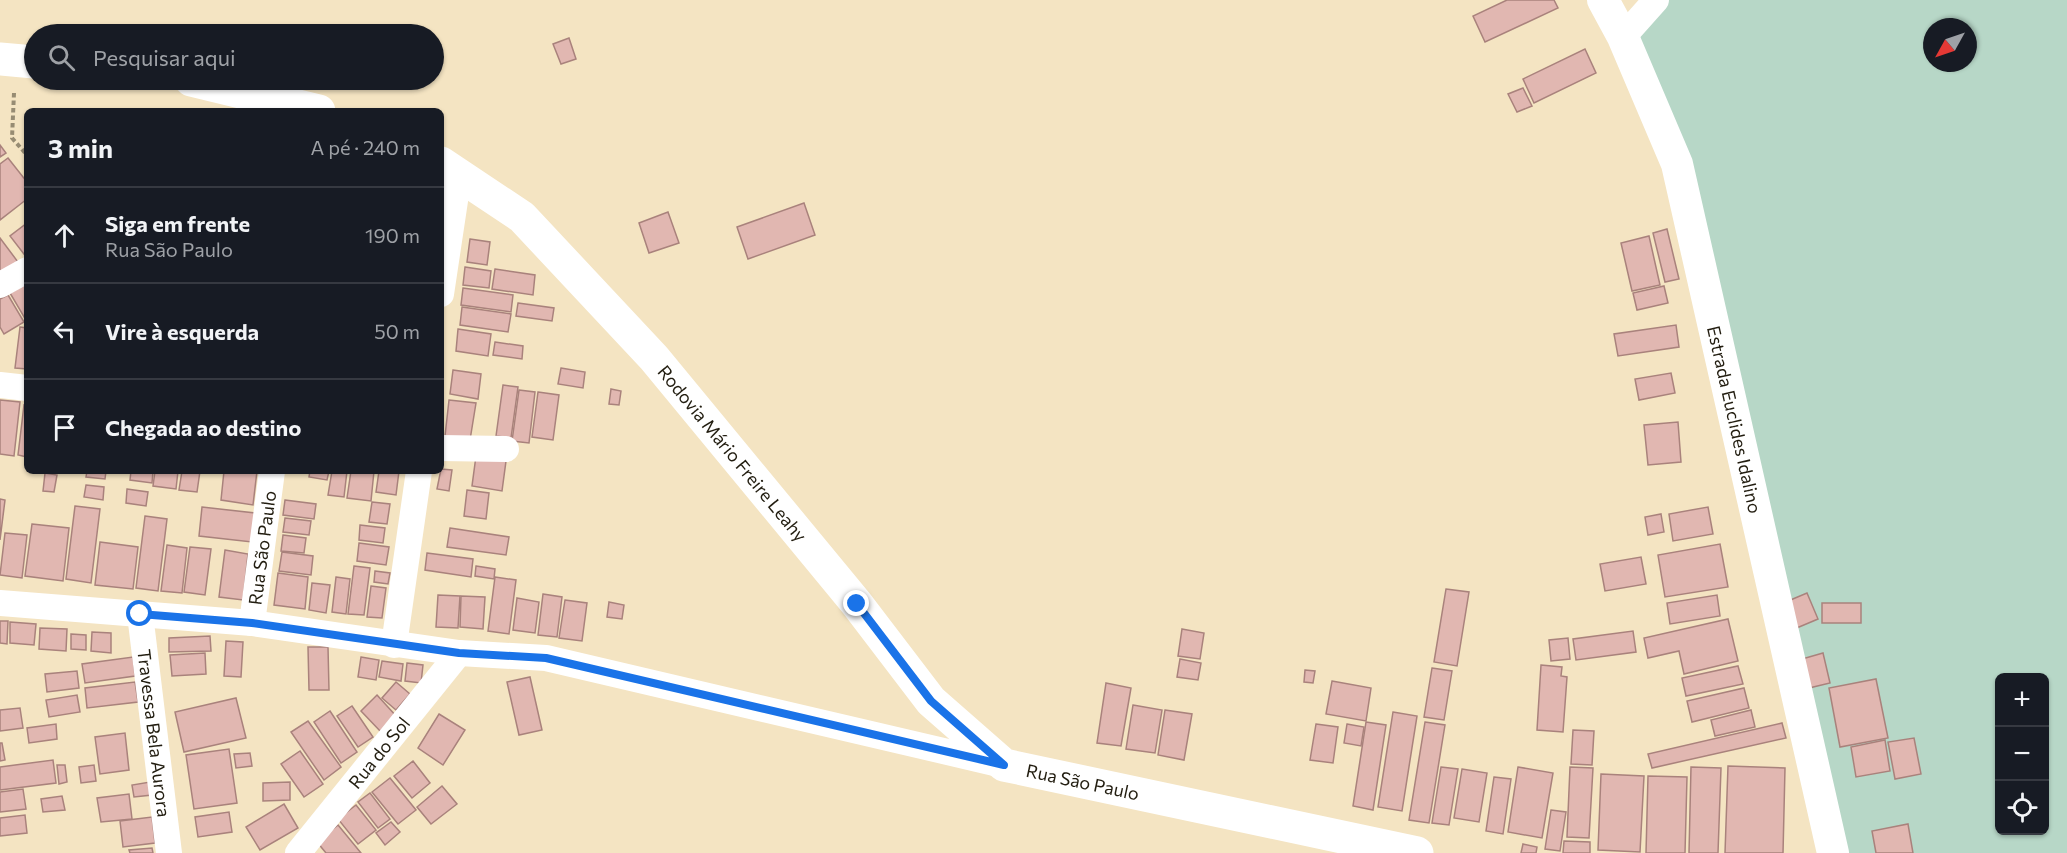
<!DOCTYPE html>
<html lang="pt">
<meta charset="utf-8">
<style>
body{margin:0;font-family:Commissioner,sans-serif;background:#20242c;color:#f1f3f6}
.controls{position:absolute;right:18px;bottom:18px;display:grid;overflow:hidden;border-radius:9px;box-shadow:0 2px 4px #0004}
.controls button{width:54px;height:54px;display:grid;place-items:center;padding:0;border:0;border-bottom:2px solid #363941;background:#171b24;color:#f1f3f6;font:30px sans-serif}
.compass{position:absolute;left:1923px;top:18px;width:54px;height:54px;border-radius:50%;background:#171b24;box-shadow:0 2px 4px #0004;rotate:230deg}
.stop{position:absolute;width:18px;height:18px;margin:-14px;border:4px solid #1a73e8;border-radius:50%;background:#fff}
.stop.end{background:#1a73e8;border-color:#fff;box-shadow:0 2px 6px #0008}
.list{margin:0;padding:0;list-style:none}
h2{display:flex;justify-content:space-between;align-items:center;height:78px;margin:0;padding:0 24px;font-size:26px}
h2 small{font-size:20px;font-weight:400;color:#9ea1a6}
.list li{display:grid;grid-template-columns:39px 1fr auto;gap:18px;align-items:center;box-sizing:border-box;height:96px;padding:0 24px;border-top:2px solid #363941}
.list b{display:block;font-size:22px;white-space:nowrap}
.list p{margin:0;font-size:20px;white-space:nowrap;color:#9ea1a6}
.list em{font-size:20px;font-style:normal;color:#9ea1a6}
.icon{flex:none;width:33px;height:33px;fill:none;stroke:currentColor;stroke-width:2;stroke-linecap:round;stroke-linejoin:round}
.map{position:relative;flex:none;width:2067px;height:853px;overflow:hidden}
.search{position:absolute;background:#171b24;box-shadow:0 2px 4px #0004;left:24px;top:24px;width:420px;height:66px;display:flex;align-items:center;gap:15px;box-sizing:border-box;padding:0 21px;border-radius:33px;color:#9ea1a6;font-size:22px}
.panel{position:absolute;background:#171b24;box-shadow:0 2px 4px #0004;left:24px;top:108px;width:420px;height:366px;border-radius:9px}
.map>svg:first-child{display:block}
.green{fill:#b7d7c7;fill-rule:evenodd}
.building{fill:#e1b7b1;stroke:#a9827c;stroke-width:1.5}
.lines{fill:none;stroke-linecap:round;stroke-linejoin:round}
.path{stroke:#978c73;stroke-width:4;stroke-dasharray:4.5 3;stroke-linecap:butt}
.minor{stroke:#fff;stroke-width:26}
.tertiary{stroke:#fff;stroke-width:32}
.secondary{stroke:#fff;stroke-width:33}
.route{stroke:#1a73e8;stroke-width:8}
.labels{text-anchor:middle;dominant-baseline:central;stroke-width:5;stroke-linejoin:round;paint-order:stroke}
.street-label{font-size:18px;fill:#221d10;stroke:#fff}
</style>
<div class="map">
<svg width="2067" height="853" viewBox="0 0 2067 853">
<rect width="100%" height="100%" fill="#f4e4c2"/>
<path class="green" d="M1656,0h411v853h-234l-131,-582 -79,-234zM1932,27h36v36h-36zM2000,678h44v152h-44z"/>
<g class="building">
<path d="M1507,0h47l4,8 -73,34 -12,-26z"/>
<path d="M569,38l7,21 -15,5 -8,-20z"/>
<path d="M1585,49l11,24 -62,30 -11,-24z"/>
<path d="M1523,88l9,18 -15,6 -9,-18z"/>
<path d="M0,145l6,8 -6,4z"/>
<path d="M8,158l19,24v17l-27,21v-56z"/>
<path d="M804,203l11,32 -67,24 -11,-32z"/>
<path d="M668,212l11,31 -30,10 -10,-30z"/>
<path d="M27,223v35l-17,-22z"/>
<path d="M1667,229l12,50 -14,3 -12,-49z"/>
<path d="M1649,236l11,49 -28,6 -11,-48z"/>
<path d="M0,238l18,24 -18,14z"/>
<path d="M470,239l20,3 -3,23 -20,-3z"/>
<path d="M465,267l26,4 -2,17 -26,-3z"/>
<path d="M495,269l40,6 -2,20 -41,-6z"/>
<path d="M27,283v39l-17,-29z"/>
<path d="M1664,286l4,17 -31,7 -4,-17z"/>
<path d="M463,288l50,7 -2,17 -50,-7z"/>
<path d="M8,295l16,27 -20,12 -4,-7v-28z"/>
<path d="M518,303l36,5 -2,13 -36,-5z"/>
<path d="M462,307l49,7 -3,18 -48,-7z"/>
<path d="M1676,325l3,22 -61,9 -4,-22z"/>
<path d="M20,327l7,1v41l-12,-1z"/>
<path d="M458,329l33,5 -3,22 -32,-5z"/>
<path d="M495,342l28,4 -1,13 -29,-4z"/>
<path d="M561,368l24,4 -2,16 -25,-4z"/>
<path d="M453,370l28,4 -3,25 -28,-5z"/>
<path d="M1671,373l4,20 -36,7 -4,-21z"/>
<path d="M503,385l15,2 -7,51 -15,-2z"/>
<path d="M611,389l10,2 -2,14 -10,-1z"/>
<path d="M519,390l16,2 -6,51 -17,-2z"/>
<path d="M538,392l21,3 -6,45 -21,-3z"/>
<path d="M0,400l20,2 -6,54 -14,-2z"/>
<path d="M449,400l27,3 -6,37 -25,-4z"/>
<path d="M24,405l3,1v51l-9,-2z"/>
<path d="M1678,422l3,40 -33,3 -4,-40z"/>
<path d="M476,456l30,5 -4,30 -30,-5z"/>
<path d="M441,469l11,1 -3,21 -12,-2z"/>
<path d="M87,471h19l-1,8 -19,-2z"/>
<path d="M131,471h22l-1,12 -22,-3z"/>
<path d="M155,471h23l-2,18 -23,-3z"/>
<path d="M182,471h18l-3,21 -18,-2z"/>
<path d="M224,471h33l-4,34 -32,-5z"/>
<path d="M310,471h19l-2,9 -18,-3z"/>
<path d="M332,471h15l-3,26 -16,-2z"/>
<path d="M351,471h23l-3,30 -24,-3z"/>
<path d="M379,471h20l-3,24 -20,-3z"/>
<path d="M45,473l12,2 -3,17 -11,-1z"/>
<path d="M86,485l18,2 -1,13 -19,-3z"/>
<path d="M127,489l21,3 -2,14 -20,-3z"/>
<path d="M467,490l22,3 -3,26 -22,-3z"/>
<path d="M0,499l5,1 -5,40z"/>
<path d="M285,500l31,4 -2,15 -31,-4z"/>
<path d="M372,502l18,2 -3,20 -18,-2z"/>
<path d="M75,506l25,3 -9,74 -25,-4z"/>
<path d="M202,507l53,6 -3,29 -53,-6z"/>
<path d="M1708,507l5,27 -40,7 -4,-27z"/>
<path d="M1661,514l3,18 -16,3 -3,-18z"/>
<path d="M145,516l22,3 -9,72 -22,-3z"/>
<path d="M285,518l26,3 -2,14 -26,-3z"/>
<path d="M32,524l37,4 -6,53 -38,-5z"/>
<path d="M360,525l25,3 -2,15 -24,-3z"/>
<path d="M450,528l59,9 -3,18 -59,-8z"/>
<path d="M5,533l22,2 -5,43 -22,-3z"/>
<path d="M283,535l23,3 -2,15 -23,-2z"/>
<path d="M100,542l38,5 -5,42 -38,-4z"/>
<path d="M359,543l30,4 -3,18 -29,-4z"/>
<path d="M1720,544l8,43 -63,10 -7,-42z"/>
<path d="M167,545l20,3 -5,45 -21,-2z"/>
<path d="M190,547l21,2 -6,46 -21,-3z"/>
<path d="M225,550l23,4 -5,46 -24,-3z"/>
<path d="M282,552l31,4 -2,19 -32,-4z"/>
<path d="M427,553l46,6 -2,18 -46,-7z"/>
<path d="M1641,557l5,27 -41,7 -5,-27z"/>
<path d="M354,566l16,2 -6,47 -16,-1z"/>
<path d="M476,566l19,3 -1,10 -19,-3z"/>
<path d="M375,571l15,2 -2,11 -14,-2z"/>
<path d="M278,573l30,4 -3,32 -31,-4z"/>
<path d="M336,577l14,2 -4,35 -14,-2z"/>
<path d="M495,577l21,3 -7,54 -21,-3z"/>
<path d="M312,583l18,2 -4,28 -17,-3z"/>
<path d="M371,586l15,2 -4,30 -15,-1z"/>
<path d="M1446,589l23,3 -12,74 -23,-4z"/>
<path d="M1807,593l11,26 -26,11 -11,-26z"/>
<path d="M543,594l19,3 -5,40 -19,-2z"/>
<path d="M438,595l22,1 -2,32 -22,-1z"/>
<path d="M1717,595l3,21 -50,8 -3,-21z"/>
<path d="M461,596l24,1 -2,32 -23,-2z"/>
<path d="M517,598l22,4 -4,31 -22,-3z"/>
<path d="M565,600l22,3 -5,38 -23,-3z"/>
<path d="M609,602l15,3 -2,14 -15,-2z"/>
<rect x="1822" y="603" width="39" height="20"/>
<path d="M1728,619l10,42 -54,13 -5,-23 -31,7 -4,-20z"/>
<path d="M0,621h8l-1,23 -7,-1z"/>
<path d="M10,622l26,2 -2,21 -24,-2z"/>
<path d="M40,628l27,1 -1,22 -27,-2z"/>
<path d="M1182,629l22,4 -4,26 -22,-3z"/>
<path d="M1633,631l3,21 -60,8 -3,-21z"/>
<path d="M92,632l19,1v20l-20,-2z"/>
<path d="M71,634l15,1v15l-15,-1z"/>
<path d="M210,636l1,15 -42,1v-14z"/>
<path d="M1568,638l2,21 -19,2 -2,-21z"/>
<path d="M226,641l17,1 -2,35 -17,-1z"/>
<path d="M308,647h20l1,43h-20z"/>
<path d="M205,653l1,21 -34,2 -2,-21z"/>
<path d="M1823,653l7,30 -21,5 -7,-29z"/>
<path d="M133,657l2,19 -50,7 -3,-19z"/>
<path d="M361,657l18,3 -3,20 -18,-3z"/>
<path d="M1180,659l21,4 -3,17 -21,-3z"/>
<path d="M382,661l21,3 -2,17 -22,-4z"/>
<path d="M407,663l16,2 -2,18 -16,-2z"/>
<path d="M1541,665l21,2 -1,9 6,1 -4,55 -26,-2z"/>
<path d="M1738,666l5,18 -57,12 -4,-18z"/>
<path d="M1432,668l20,3 -8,49 -20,-3z"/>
<path d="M1305,670l10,1 -2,12 -9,-1z"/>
<path d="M77,671l2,17 -32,4 -2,-18z"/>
<path d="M530,677l12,53 -23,5 -12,-53z"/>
<path d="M1876,679l12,59 -48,9 -11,-59z"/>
<path d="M1332,681l39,7 -5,33 -40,-7z"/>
<path d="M135,682l3,20 -51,6 -2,-20z"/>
<path d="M396,682l14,12 -14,16 -14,-12z"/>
<path d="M1106,683l25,5 -10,58 -24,-3z"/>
<path d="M1744,688l5,20 -57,14 -5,-21z"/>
<path d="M77,695l3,17 -31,5 -3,-17z"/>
<path d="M377,695l20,22 -16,15 -20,-21z"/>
<path d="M236,698l10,40 -62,14 -9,-40z"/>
<path d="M1133,705l29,5 -7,43 -29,-4z"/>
<path d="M352,706l21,31 -15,10 -21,-31z"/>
<path d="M20,708l3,20 -23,3v-21z"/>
<path d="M1165,710l27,4 -8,46 -26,-5z"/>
<path d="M1751,710l4,17 -40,9 -4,-16z"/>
<path d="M330,711l27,41 -16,11 -27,-41z"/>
<path d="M1393,712l24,4 -15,95 -24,-4z"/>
<path d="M439,714l26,16 -22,35 -25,-17z"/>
<path d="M308,721l33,46 -17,13 -33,-48z"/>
<path d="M1366,722l20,3 -13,85 -20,-4z"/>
<path d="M1425,722l20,3 -16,98 -20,-3z"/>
<path d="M1782,723l4,15 -134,30 -4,-14z"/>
<path d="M56,724l1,15 -28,4 -2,-15z"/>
<path d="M1316,724l22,3 -5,36 -23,-3z"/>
<path d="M1347,724l17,3 -3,19 -17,-3z"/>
<path d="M1573,730l21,1 -2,34 -21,-1z"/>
<path d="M125,733l4,37 -29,4 -5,-37z"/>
<path d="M1914,738l7,36 -26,5 -7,-37z"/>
<path d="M1885,740l5,31 -34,6 -5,-30z"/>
<path d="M0,743h2l3,17 -5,1z"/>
<path d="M229,749l8,54 -43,6 -8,-54z"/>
<path d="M300,751l23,33 -19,13 -23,-33z"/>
<path d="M250,753l2,13 -16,2 -2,-14z"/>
<path d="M53,760l3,23 -56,7v-23z"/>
<path d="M413,761l17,22 -18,15 -18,-22z"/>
<path d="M57,765h8l2,17 -8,2z"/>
<path d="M94,765l2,16 -15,2 -2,-16z"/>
<path d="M1728,766l57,2 -2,85h-58z"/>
<path d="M1441,767l17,2 -9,56 -17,-2z"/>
<path d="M1518,767l35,6 -11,65 -34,-6z"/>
<path d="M1570,767l23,1 -4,70 -22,-1z"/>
<path d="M1691,767l30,1 -3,85h-29z"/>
<path d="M1462,769l25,4 -8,49 -25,-4z"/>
<path d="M1601,774l43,2 -4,76 -42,-2z"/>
<path d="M1648,776l39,1 -2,76h-39z"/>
<path d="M1494,777l17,2 -8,55 -17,-3z"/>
<path d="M390,778l26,32 -18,14 -26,-32z"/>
<path d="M150,782l2,13 -18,2 -2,-12z"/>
<path d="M290,782v18l-27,1v-18z"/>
<path d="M442,786l15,18 -26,20 -14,-17z"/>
<path d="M23,789l3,20 -26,3v-20z"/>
<path d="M370,793l20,26 -12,9 -20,-26z"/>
<path d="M129,794l3,25 -31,3 -4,-24z"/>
<path d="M62,796l3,14 -22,2 -2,-13z"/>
<path d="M284,804l14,24 -38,22 -14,-23z"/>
<path d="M356,805l20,25 -18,14 -20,-25z"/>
<path d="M1551,810l15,2 -6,39 -15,-2z"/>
<path d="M229,812l3,20 -34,5 -3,-20z"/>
<path d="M25,815l2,18 -27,3v-18z"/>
<path d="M152,817l3,26 -32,4 -3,-26z"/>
<path d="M391,822l9,10 -15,13 -9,-12z"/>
<path d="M1908,824l5,29h-37l-4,-22z"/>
<path d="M338,825l23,28h-35l-9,-11z"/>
<path d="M1564,841l26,1v11h-27z"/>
<path d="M1523,844l14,3 -1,6h-15z"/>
<path d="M152,848l1,5h-23l-1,-3z"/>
</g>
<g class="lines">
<path class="path" d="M14,93l-2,45 15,17"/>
<g class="minor">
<path d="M1623,37l33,-37"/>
<path d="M0,285l27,-15"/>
<path d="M441,294l18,-120"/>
<path d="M0,385l27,3"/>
<path d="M441,448l65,1"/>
<path d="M0,603l252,20 207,30 87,5 457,107"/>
<path id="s1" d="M140,614l29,239"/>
<path id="s2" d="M252,623l20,-152"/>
<path d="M394,645l25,-174"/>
<path id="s3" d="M298,853l161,-200"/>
</g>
<path class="tertiary" id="s4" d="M1603,0l20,37 54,127 156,689"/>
<g class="secondary">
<path d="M0,59l34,3"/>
<path d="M191,80l128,31"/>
<path id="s5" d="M441,163l81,54 132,141 203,246 74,97 73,64 413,88"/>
</g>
</g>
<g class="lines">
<path class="route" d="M140,614l112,9 207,30 87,5 458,107 -73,-64 -74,-97"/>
</g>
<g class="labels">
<g class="street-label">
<text stroke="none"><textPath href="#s4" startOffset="442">Estrada Euclides Idalino</textPath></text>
<text stroke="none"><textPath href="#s5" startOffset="414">Rodovia Mário Freire Leahy</textPath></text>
<text stroke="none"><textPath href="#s2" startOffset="76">Rua São Paulo</textPath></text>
<text stroke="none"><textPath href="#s1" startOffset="120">Travessa Bela Aurora</textPath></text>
<text stroke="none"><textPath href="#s3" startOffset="129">Rua do Sol</textPath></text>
<text stroke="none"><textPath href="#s5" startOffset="909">Rua São Paulo</textPath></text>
</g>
</g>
</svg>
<div class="controls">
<button>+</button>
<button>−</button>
<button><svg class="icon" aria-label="locate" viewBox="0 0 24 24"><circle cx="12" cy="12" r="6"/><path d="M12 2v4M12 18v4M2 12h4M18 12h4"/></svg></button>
</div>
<svg class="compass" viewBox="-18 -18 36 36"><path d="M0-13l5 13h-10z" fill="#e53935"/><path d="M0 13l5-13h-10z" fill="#9ea1a6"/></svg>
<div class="stop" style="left:140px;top:614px"></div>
<div class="stop end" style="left:857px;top:604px"></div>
<div class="search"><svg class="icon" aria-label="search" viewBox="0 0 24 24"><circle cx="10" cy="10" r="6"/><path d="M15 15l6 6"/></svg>Pesquisar aqui</div>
<section class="panel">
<h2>3 min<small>A pé · 240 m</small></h2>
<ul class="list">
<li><svg class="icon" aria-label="ahead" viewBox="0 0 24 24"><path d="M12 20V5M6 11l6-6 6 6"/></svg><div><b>Siga em frente</b><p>Rua São Paulo</p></div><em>190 m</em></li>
<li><svg class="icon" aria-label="left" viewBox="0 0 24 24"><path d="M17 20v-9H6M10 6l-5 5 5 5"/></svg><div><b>Vire à esquerda</b></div><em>50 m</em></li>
<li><svg class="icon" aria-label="arrive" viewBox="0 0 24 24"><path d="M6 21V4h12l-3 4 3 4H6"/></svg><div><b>Chegada ao destino</b></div></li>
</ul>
</section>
</div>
